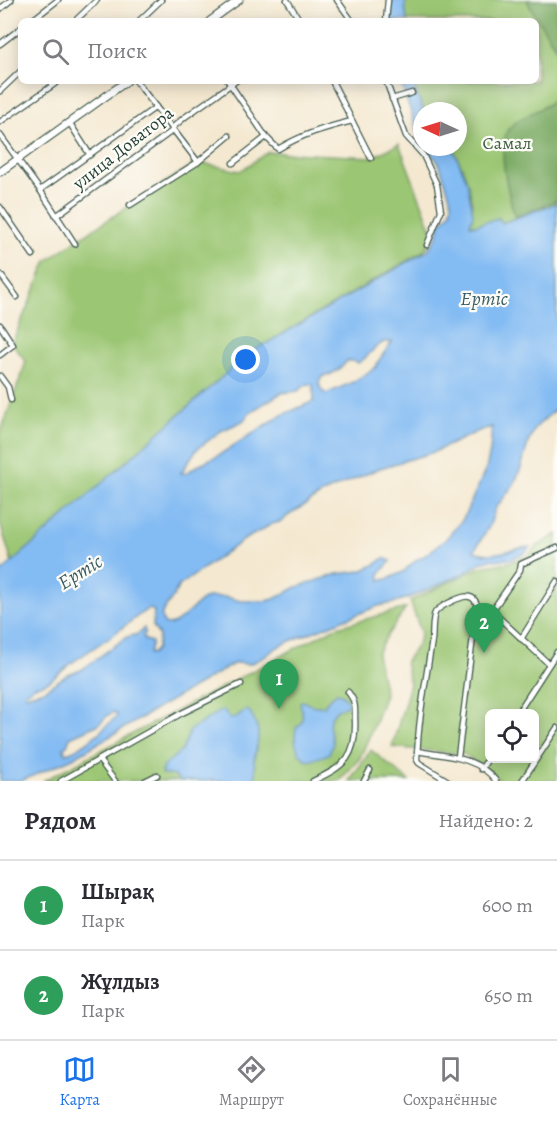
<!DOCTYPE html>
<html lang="ru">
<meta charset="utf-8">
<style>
body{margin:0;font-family:Alegreya,serif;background:#f7f7f7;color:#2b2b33}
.controls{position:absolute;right:18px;bottom:18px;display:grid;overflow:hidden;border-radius:9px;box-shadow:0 3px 15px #0003}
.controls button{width:54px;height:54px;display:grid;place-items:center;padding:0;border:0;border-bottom:2px solid #e1e1e2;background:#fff;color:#2b2b33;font:30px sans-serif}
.compass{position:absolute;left:413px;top:102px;width:54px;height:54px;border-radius:50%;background:#fff;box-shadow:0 3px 15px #0003;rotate:274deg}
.you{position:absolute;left:246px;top:360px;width:21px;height:21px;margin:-15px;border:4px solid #fff;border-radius:50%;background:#1a73e8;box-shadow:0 0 0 9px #1a73e833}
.badge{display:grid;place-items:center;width:39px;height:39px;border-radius:50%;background:#1a73e8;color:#fff;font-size:20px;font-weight:700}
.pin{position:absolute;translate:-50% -50px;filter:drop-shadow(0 2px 3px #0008)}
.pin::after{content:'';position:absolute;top:32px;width:21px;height:18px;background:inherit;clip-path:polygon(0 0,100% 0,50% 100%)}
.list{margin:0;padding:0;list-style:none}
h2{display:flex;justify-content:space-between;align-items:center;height:78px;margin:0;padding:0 24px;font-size:26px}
h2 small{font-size:20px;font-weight:400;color:#7c7c81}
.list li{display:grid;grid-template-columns:39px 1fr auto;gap:18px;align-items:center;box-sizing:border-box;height:90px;padding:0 24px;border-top:2px solid #e1e1e2}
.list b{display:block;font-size:22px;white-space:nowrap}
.list p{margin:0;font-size:20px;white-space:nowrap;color:#7c7c81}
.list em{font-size:20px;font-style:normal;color:#7c7c81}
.icon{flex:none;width:33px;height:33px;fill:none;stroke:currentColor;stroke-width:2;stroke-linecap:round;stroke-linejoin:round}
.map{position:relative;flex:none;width:557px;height:781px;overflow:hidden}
.search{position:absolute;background:#fff;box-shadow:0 3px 15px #0003;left:18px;right:18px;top:18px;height:66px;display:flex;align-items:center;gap:15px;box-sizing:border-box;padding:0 21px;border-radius:9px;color:#7c7c81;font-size:22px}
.sheet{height:258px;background:#fff}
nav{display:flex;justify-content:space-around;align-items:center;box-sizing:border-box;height:84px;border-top:2px solid #e1e1e2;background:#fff;font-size:16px;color:#7c7c81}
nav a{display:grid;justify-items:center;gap:3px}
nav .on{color:#1a73e8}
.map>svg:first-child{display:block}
.green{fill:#9bc673;stroke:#5d8254;stroke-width:1.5;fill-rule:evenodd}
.forest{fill:#7cab65;stroke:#4e744c;stroke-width:1.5}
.water{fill:#83bbf3;stroke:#517c94;stroke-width:1.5;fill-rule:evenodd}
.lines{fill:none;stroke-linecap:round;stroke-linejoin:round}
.street-casing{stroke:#3f574b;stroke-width:7}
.secondary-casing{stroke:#3f574b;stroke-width:9}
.street{stroke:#fff;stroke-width:4.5}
.secondary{stroke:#fff;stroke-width:7}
.labels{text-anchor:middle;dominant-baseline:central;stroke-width:4.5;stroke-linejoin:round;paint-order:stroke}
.park-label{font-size:18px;fill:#3e5f44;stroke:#fdfcf7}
.street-label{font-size:18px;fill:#1f3d34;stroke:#fdfcf7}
.water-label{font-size:20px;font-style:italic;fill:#385c64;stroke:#fdfcf7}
</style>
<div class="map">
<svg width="557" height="781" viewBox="0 0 557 781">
<rect width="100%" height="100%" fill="#fdfcf7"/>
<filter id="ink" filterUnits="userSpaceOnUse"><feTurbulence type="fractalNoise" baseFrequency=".0167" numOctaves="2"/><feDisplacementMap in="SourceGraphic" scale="12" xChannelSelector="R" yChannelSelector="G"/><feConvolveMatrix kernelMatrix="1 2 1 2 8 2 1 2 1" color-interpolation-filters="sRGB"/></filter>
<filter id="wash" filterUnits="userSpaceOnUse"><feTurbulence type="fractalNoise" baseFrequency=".008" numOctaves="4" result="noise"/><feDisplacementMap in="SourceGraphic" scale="24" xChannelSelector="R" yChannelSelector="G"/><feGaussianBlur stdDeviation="1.35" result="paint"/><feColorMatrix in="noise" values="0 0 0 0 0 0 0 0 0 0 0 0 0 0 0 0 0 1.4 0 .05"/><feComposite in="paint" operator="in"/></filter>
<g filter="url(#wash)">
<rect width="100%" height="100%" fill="#f4e8d0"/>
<g class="green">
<path d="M406,0h151v203l-55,20 -3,-5 -23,7h-6c7,-25 -6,-56 -18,-78h6v-36h-34l-7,-16 -4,-14h123v-60h-129l-2,-15z"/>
<path d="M399,144l35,91 -10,16 -176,103 -236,209 -12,-40v-89l26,-72 -14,-19 35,-82 31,-22 119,-77 43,9 28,-19 104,5z"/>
<path d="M557,534v247h-60l1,-3 -34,-24 -72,-7 18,-63 -5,-22 13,-18 3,-11 -11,-32 70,-34 30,-5 18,-6 8,-9zM490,714h44v44h-44z"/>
<path d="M406,608l-20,29 -9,17 8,40 -11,31 -14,33 -21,23h-296l291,-153z"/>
<path d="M371,750l38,31h-60z"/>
</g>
<g class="forest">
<path d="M527,0h30v50l-28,-45z"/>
<path d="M557,95v105l-42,17c-6,-20 -21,-75 -4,-91 11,-10 24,-14 36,-21 4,-3 7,-7 10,-10z"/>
</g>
<g class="water">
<path d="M392,0h14l-1,6 2,15h-17z"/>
<path d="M400,81h13l4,14 7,16h-2v32z"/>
<path d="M425,147h27l1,1 14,33 6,33 -3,11h6l23,-7 3,5 55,-20v205l-22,20 -7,15 -7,25 -7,16 -19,25 -5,16 -16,26c18,8 37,-3 56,-4l-5,6 -14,6 -24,1 -7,3 -17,11 -50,22 -20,7 -15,3 -88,35 -14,7 -12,9 -14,7 -15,-1 -162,95 -52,23h-21v-208l248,-219 179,-103 10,-14 3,-13 10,-11 2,-10 -13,-40zM384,342h8l-13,18 -3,7 -3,2 -20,13 -27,12c-8,-6 -10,-14 0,-19 2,0 4,0 5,-1 5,-2 12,-8 16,-13h7l4,2c10,-5 15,-16 26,-21zM307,384l6,1 1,16 -34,15 -61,39 -19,9 -14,9h-5l15,-23 25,-19 22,-10 7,-9 31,-19 17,-2zM492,427l-2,25 -4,17 -23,50 -18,21 -21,16 -8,4 -13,12 -15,7 -8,1v-7l11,-12 -7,-3 -8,6 -15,7 -24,3 -40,13 -23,12 -8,2h-25l-15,-4h-17l-7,3 -20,18 -7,5 -6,2 -5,-1c-6,-13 1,-14 7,-24 4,-5 4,-9 8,-14l63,-45 30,-17 11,-3 3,-4 39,-25 55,-24 54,-16 47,-22zM150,609l4,2 -1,15 6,10 -2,12 -4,5 -4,1 3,-12 -7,-2 -2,-4 2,-4 -1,-4 -6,6 -11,3 -46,33 -14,5 -23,15 -18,5 -1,-2 10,-7 8,-2 8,-4 22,-18 41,-28 32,-24zM114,712l3,3 -1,2c-11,10 -35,34 -51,36l-1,-6 3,-2 3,-8 29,-13 9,-9z"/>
<path d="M337,693c6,1 10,5 12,11l-13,6 -5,7 -2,8 4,19 -4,10 -20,7c-12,-5 -16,-20 -13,-33 10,-7 6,-15 4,-26l3,-1c7,5 13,6 21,5l4,-6z"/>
<path d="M222,710l3,1 2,4 4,4c6,-1 10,-7 16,-9l4,3 7,17v10l-4,20 2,21h-41l-2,-2 -3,2h-31l-4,-5 -14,-2 3,-8 18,-16 8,-20z"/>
</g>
</g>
<g filter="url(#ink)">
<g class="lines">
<g class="street-casing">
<g id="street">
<path d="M287,0l13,21"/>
<path d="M337,0l15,21"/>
<path d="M0,9l11,-9"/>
<path d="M31,21l27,-21"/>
<path d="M75,21l22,-21"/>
<path d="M139,21l22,-21"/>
<path d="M386,21l2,-21"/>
<path d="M0,44l21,-16"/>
<path d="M136,81l62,81"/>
<path d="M228,81l38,56"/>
<path d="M332,81l39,77"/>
<path d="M386,81l20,55 17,19 14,30 4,26 -14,34"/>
<path d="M0,91l21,-20"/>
<path d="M392,99l20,-6"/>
<path d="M0,122l59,-41"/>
<path d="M69,122l21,33"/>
<path d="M0,135l40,55 35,54"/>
<path d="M233,163l33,-26 12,12c25,-15 46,-21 74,-28"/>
<path d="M40,190l116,-83"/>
<path d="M130,205l68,-43 31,-26"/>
<path d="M0,207l33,48"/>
<path d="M56,216l116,-85v-3l13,-11 51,-36"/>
<path d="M0,274l17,23"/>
<path d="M0,325l13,20 -13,10"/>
<path d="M0,376l8,11 3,13"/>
<path d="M521,639l36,-58"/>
<path d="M549,664l-55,-51v-5l26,-38 1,-6 36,-16"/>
<path d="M517,714l40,-62"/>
<path d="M417,751c27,5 61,5 79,30"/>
<path d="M99,760l16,21"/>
<path d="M481,769l9,-13"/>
<path d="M61,781l121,-68 59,-29"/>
<path d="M145,781l12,-6"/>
<path d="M313,781c32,-15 44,-24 42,-62 0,-12 1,-17 -7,-27"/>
<path d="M364,781l6,-11"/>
<path d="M448,781l-29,-18 -2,-3c1,-40 9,-80 15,-120 1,-7 0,-22 3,-27 3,-6 21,-14 28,-16 7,-2 12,1 14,8l-19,152"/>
<path d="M522,781l35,-53"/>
</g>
</g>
<g class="secondary-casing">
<g id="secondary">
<path d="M210,21l29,-21"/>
<path d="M0,172l127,-91"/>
</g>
</g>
<use href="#street" class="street"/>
<use href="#secondary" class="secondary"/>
</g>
</g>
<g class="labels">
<g class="park-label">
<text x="507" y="143">Самал</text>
</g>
<g class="street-label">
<text transform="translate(123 148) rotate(-38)">улица Доватора</text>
</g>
<g class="water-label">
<text x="484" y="298">Ертіс</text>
<text transform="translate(80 572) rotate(-32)">Ертіс</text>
</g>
</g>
</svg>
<div class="controls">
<button><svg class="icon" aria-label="locate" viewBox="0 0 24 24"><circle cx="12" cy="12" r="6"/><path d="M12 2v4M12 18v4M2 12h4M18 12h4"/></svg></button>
</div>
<svg class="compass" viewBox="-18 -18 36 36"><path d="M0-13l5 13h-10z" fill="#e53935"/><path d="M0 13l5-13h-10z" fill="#7c7c81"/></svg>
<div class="you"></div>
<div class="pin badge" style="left:279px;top:709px;background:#2e9e5b">1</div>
<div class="pin badge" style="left:484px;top:653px;background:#2e9e5b">2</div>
<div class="search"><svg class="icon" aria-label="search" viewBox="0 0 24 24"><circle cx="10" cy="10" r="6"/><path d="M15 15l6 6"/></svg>Поиск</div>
</div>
<section class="sheet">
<h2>Рядом<small>Найдено: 2</small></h2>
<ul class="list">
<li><span class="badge" style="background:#2e9e5b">1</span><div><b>Шырақ</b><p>Парк</p></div><em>600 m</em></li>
<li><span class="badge" style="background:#2e9e5b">2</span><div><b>Жұлдыз</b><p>Парк</p></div><em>650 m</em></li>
</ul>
</section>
<nav>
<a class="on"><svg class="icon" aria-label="map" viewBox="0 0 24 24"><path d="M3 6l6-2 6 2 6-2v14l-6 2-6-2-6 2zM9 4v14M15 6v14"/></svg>Карта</a>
<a><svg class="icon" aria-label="directions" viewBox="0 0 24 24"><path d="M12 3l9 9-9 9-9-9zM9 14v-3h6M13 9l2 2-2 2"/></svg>Маршрут</a>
<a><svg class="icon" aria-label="saved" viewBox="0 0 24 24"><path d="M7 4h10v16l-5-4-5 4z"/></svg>Сохранённые</a>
</nav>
